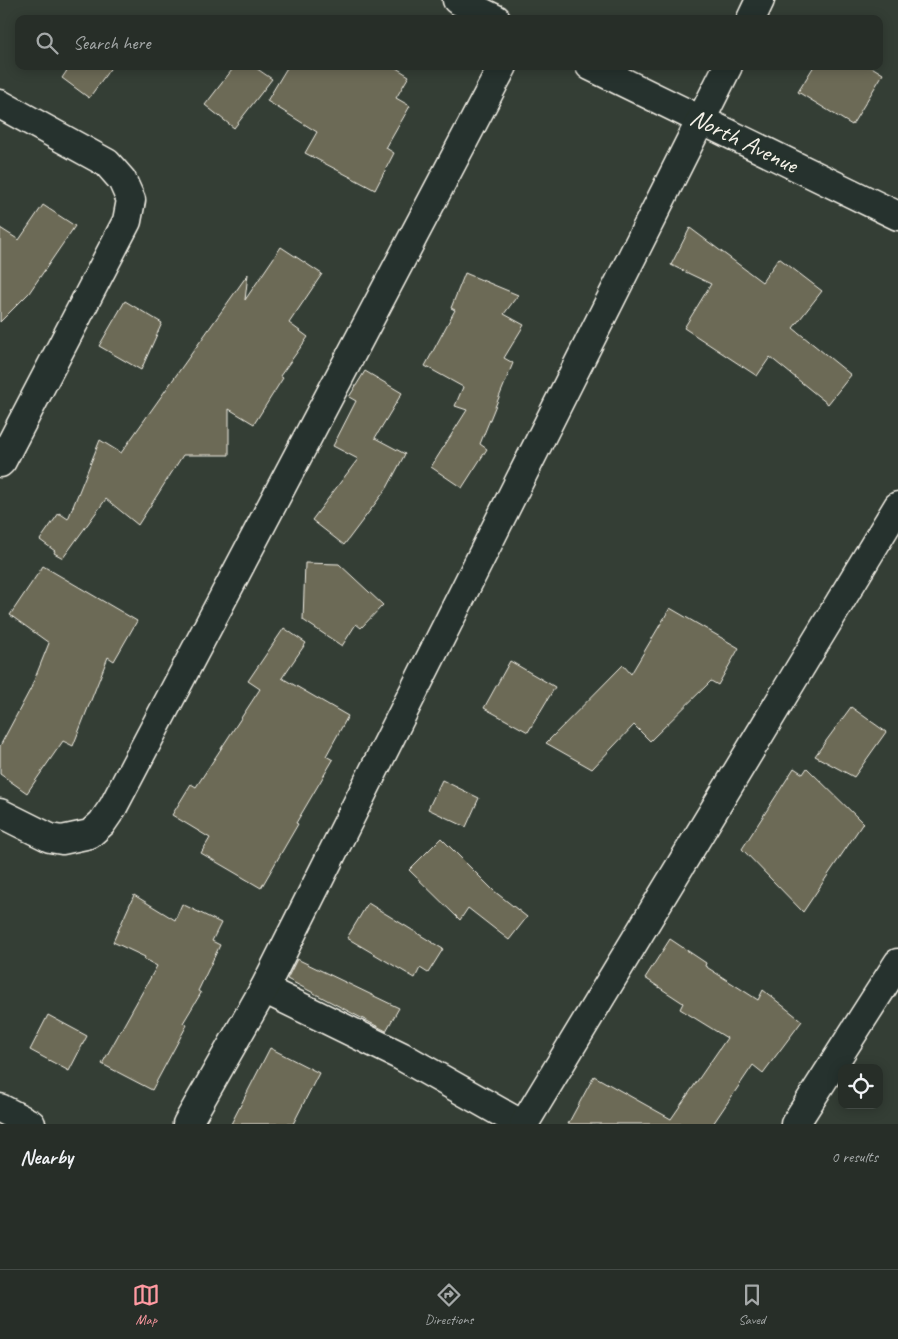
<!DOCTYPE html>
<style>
body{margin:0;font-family:Caveat,sans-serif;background:#333a34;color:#f1f3f6}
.controls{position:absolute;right:15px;bottom:15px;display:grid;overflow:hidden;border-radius:10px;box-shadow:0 2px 12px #0003}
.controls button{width:45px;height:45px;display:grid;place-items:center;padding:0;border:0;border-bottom:1px solid #434a45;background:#272e28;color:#f1f3f6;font:25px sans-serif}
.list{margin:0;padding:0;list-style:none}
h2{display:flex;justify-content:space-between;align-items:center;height:65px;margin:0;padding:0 20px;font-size:21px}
h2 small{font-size:16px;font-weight:400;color:#a4a8a8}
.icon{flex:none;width:28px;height:28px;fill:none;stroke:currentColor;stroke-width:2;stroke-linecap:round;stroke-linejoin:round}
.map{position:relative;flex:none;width:898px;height:1124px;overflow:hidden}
.search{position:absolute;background:#272e28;box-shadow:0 2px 12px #0003;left:15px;right:15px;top:15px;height:55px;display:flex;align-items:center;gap:12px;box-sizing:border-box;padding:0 18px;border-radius:10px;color:#a4a8a8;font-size:19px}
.sheet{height:145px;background:#272e28}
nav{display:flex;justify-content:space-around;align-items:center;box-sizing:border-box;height:70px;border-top:1px solid #434a45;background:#272e28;font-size:14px;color:#a4a8a8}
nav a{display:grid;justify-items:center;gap:2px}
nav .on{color:#ff9aa2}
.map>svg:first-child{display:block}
.building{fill:#6c6b56;stroke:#f4f1e8}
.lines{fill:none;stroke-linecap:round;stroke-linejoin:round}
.minor-casing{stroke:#f4f1e8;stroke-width:31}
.minor{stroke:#26332d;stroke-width:28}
.labels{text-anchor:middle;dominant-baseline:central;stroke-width:5;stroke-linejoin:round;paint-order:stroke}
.street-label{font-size:25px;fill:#f4f1e8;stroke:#26332d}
</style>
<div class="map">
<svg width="898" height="1124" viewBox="0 0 898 1124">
<rect width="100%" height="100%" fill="#343e35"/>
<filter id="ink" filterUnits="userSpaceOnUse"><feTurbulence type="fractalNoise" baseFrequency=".02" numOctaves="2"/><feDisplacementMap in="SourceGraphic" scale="10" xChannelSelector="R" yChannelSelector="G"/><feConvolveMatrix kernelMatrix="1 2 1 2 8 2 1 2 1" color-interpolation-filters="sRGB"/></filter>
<g filter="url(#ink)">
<g class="building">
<path d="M70,66h42l-23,32 -27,-20z"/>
<path d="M235,66h18l19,13 -38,49 -29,-23z"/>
<path d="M288,66h105l16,10 -13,22 14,8 -24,42 8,5 -19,37 -70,-37 12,-21 -50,-31z"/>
<path d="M814,66h56l13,8 -31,51 -54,-33z"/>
<path d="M43,205l32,21 -46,67 -29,29v-94l19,12z"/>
<path d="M690,228l72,54 17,-24 43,33 -29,37 58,47 -23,29 -58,-47 -13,19 -73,-48 27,-44 -40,-19z"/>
<path d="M281,247l41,27 -33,49 19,14 -28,39 3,2 -29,46 -25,-15v46h-46l-45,70 -32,-26 -43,59 -9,-5 1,-2 -15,-11 19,-27 9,6 32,-79 21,13 127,-179 -3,26z"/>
<path d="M465,273l53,22 -14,19 20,11 -20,33 9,5 -33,81 7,5 -25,39 -31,-21 36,-57 -12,-4 8,-19 -38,-21 30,-56 -4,-2z"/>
<path d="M125,301l37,22 -21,47 -42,-24z"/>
<path d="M365,371l37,22 -27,45 30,16 -18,34 -43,57 -32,-25 46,-61 -25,-13 23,-45 -7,-4z"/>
<path d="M305,563l34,1 44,41 -22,23 -5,-4 -14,22 -39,-26z"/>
<path d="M43,566l94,55 -23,40 -6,-4 -35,89 -10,-5 -36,52 -27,-19v-28l31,-58 18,-45 -39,-28z"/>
<path d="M670,608l69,40 -21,37 -7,-4 -61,60 -16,-16 -42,44 -46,-26 77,-78 8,9z"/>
<path d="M284,628l22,15 -24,35 66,38 -22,40 7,4 -37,63 2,1 -37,64 -60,-35 9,-15 -38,-23 19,-31 5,3 64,-98 -12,-8z"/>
<path d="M510,661l45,26 -27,45 -44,-24z"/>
<path d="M851,707l35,25 -32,45 -39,-21z"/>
<path d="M794,768l9,6 4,-6 56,55 -60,89 -61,-63z"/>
<path d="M442,780l37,18 -13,29 -38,-18z"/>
<path d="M441,838l53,53 33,26 -18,23 -41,-32 -8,12 -51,-50z"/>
<path d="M134,895l41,25 7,-16 39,19 -9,18 8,4 -22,46 3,2 -18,30 4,2 -35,65 -50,-26 55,-98 -13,-7 1,-2 -32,-15z"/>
<path d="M368,903l75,46 -15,24 -8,-5 -5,10 -68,-40z"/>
<path d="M670,939l36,24 -1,3 53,34 5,-10 39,31 -39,52 -10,-8 -40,59h-145l26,-48 77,43 56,-81 -47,-29 3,-6 -38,-25z"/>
<path d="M297,959l102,49 -13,23 -99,-52z"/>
<path d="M48,1015l39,21 -18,35 -39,-21z"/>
<path d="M270,1048l49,25 -26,51h-62z"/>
</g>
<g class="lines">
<g class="minor-casing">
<g id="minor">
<path d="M457,0l39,19"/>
<path d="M751,19l9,-19"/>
<path d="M590,66l308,150"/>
<path d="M0,104l107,59 15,17 9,20 -4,21 -125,240 -2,2"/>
<path d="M0,813l50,25 12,2 28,-6 12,-11 11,-16 390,-741"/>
<path d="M264,989l137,67 120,68"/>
<path d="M0,1108l31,16"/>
<path d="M187,1124l77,-135 464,-923"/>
<path d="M524,1124l374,-618"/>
<path d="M795,1124l103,-161"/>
</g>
</g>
<use href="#minor" class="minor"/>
</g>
</g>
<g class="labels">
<g class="street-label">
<text transform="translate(744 141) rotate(26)">North Avenue</text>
</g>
</g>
</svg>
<div class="controls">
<button><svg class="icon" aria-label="locate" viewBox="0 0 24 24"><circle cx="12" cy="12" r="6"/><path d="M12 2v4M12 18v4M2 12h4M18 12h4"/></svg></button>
</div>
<div class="search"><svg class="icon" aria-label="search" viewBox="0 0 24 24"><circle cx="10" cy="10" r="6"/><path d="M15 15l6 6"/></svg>Search here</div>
</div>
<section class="sheet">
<h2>Nearby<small>0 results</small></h2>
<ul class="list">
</ul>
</section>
<nav>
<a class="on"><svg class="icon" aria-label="map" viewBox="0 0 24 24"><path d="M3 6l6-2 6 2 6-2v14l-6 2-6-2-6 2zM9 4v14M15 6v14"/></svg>Map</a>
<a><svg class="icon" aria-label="directions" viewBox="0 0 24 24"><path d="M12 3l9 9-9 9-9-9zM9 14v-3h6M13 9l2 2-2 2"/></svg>Directions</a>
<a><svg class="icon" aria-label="saved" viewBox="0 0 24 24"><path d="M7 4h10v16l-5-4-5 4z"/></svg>Saved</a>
</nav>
